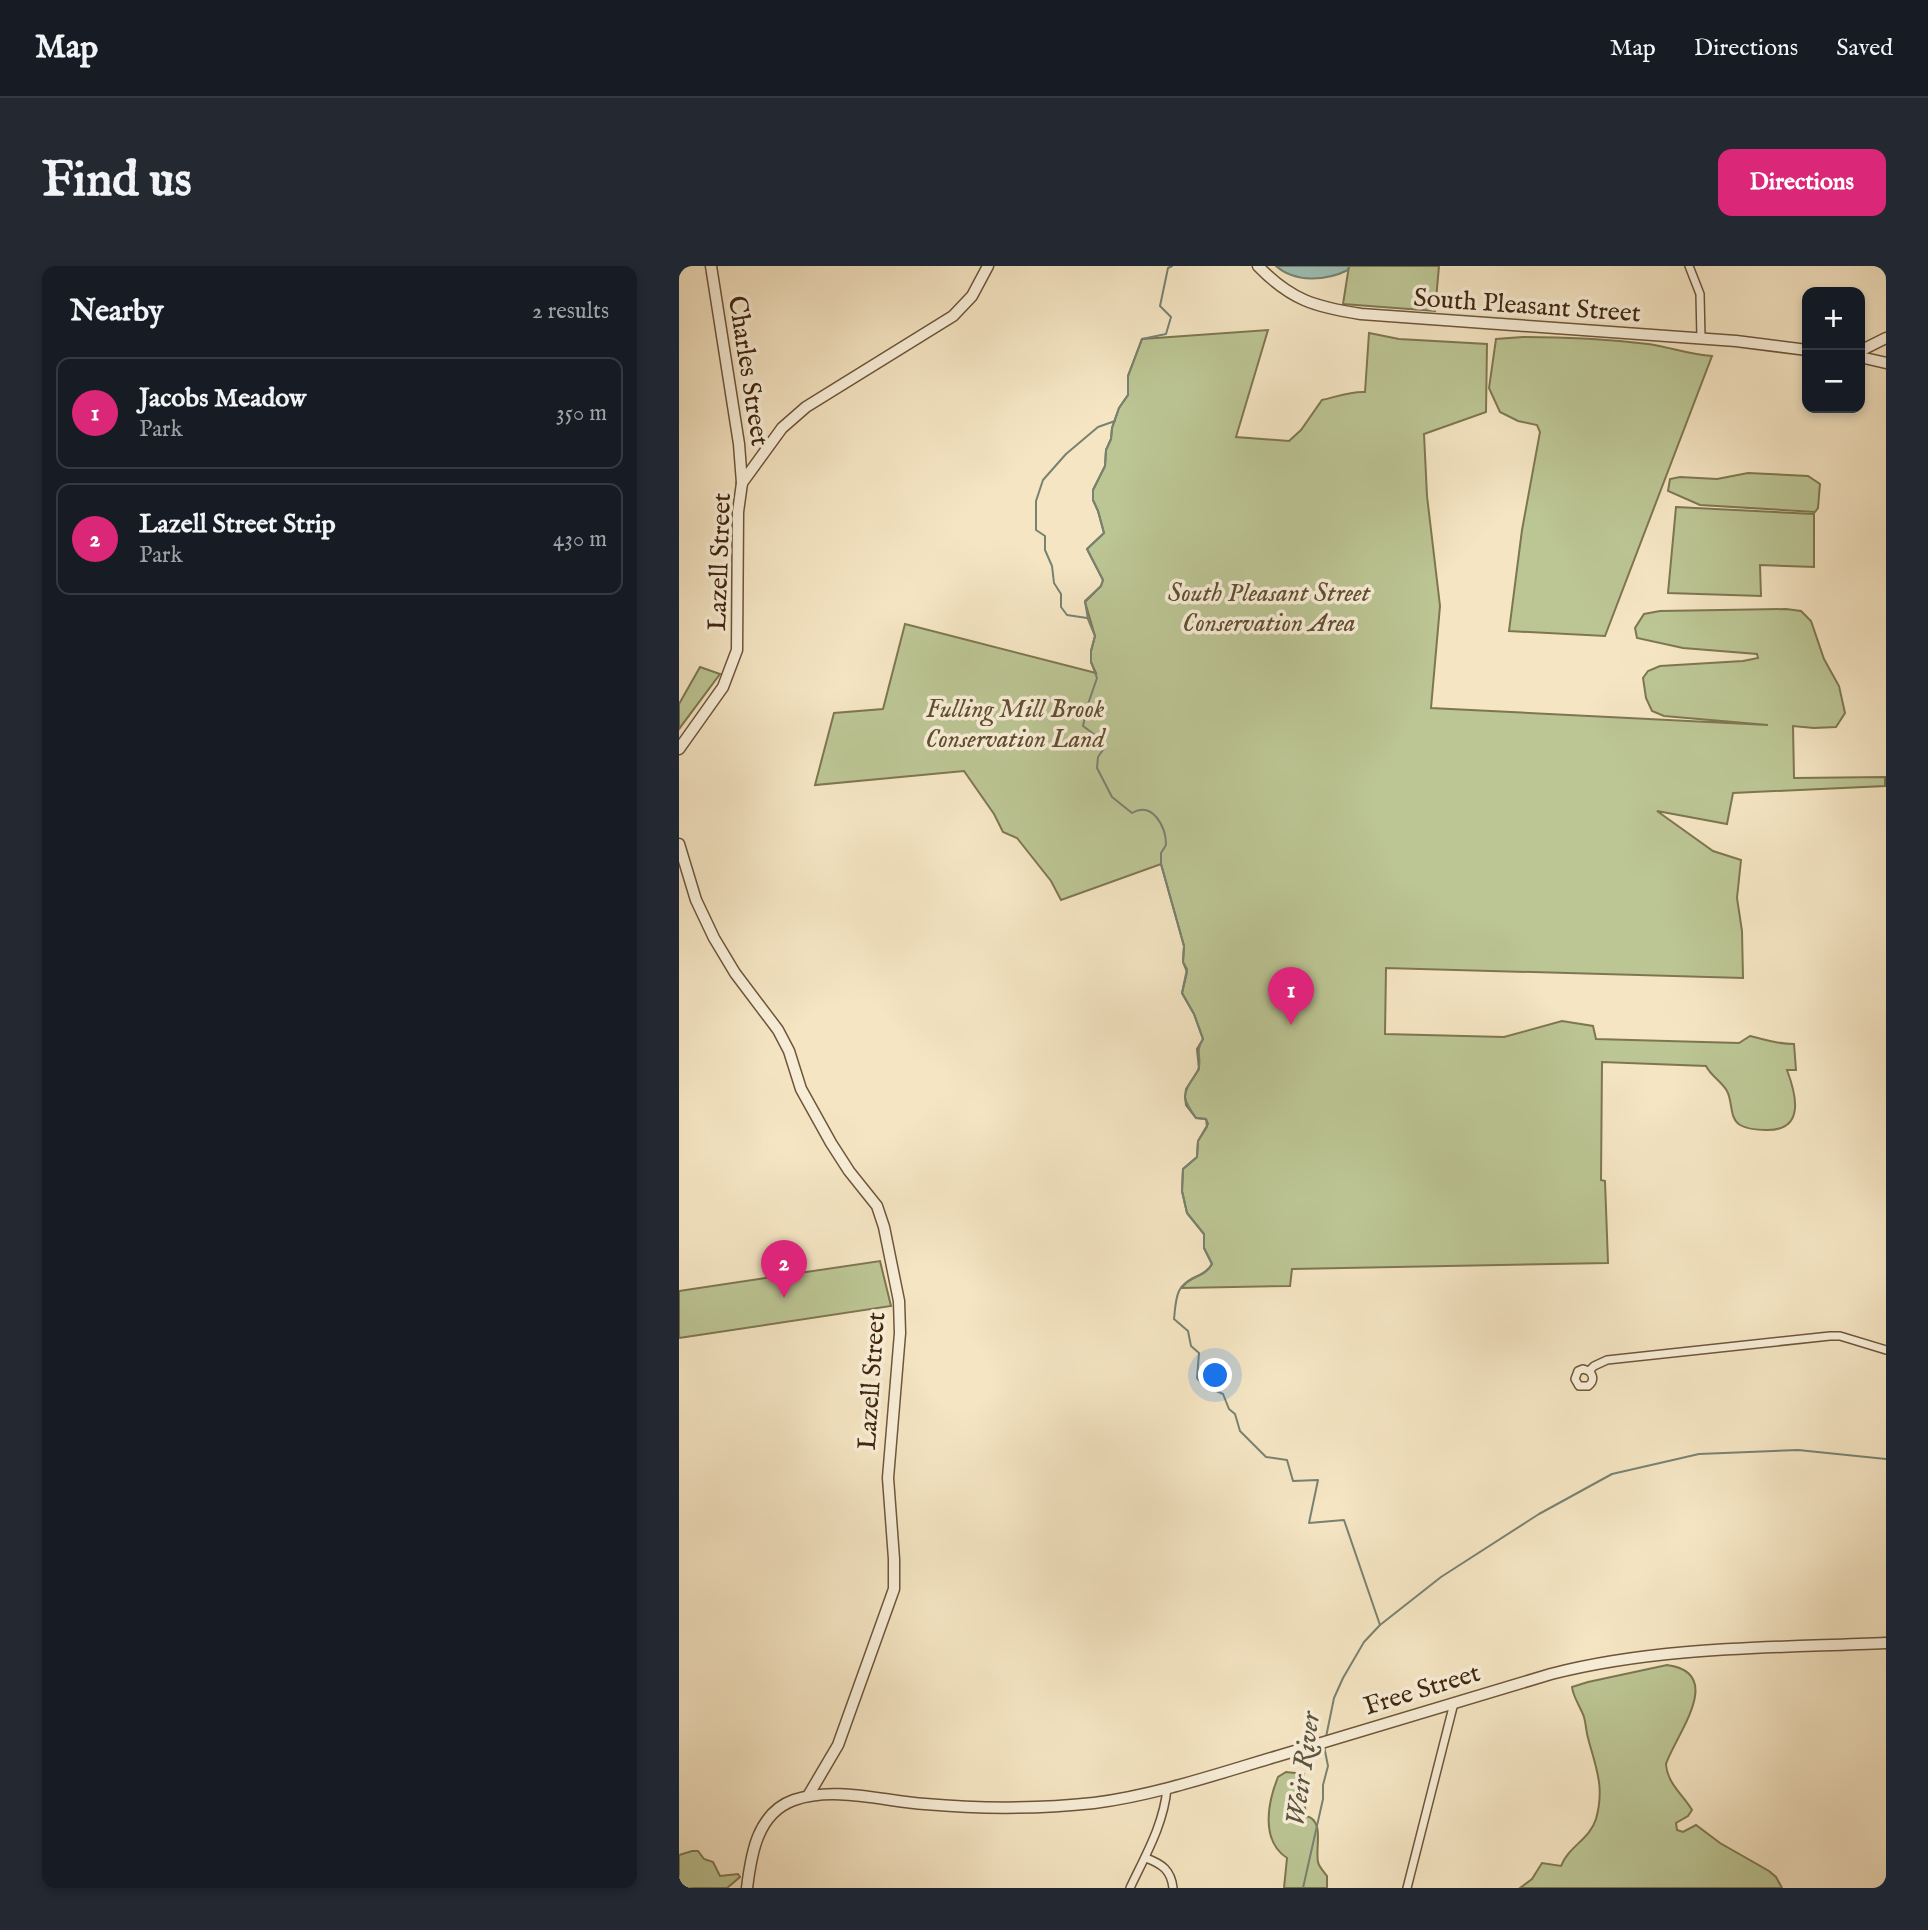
<!DOCTYPE html>
<meta charset="utf-8">
<style>
body{margin:0;font-family:"IM FELL English",serif;background:#242831;color:#f1f3f6}
.controls{position:absolute;right:21px;top:21px;display:grid;overflow:hidden;border-radius:14px;box-shadow:0 4px 10px #0003}
.controls button{width:63px;height:63px;display:grid;place-items:center;padding:0;border:0;border-bottom:2px solid #363941;background:#171b24;color:#f1f3f6;font:35px sans-serif}
.you{position:absolute;left:537px;top:1110px;width:24px;height:24px;margin:-18px;border:5px solid #fff;border-radius:50%;background:#1a73e8;box-shadow:0 0 0 10px #1a73e833}
.badge{display:grid;place-items:center;width:46px;height:46px;border-radius:50%;background:#db2777;color:#fff;font-size:23px;font-weight:700}
.pin{position:absolute;translate:-50% -58px;filter:drop-shadow(0 2px 4px #0008)}
.pin::after{content:'';position:absolute;top:37px;width:24px;height:21px;background:inherit;clip-path:polygon(0 0,100% 0,50% 100%)}
.list{margin:0;padding:0;list-style:none}
h2{display:flex;justify-content:space-between;align-items:center;height:91px;margin:0;padding:0 28px;font-size:30px}
h2 small{font-size:23px;font-weight:400;color:#9ea1a6}
.list li{display:grid;grid-template-columns:46px 1fr auto;gap:21px;align-items:center;box-sizing:border-box;height:112px;margin:0 14px 14px;padding:0 14px;border:2px solid #363941;border-radius:14px}
.list b{display:block;font-size:26px;white-space:nowrap}
.list p{margin:0;font-size:23px;white-space:nowrap;color:#9ea1a6}
.list em{font-size:23px;font-style:normal;color:#9ea1a6}
.map{position:relative;flex:none;width:1207px;height:1622px;overflow:hidden;border-radius:14px}
header{display:flex;align-items:center;gap:42px;box-sizing:border-box;height:98px;padding:0 35px;background:#171b24;border-bottom:2px solid #363941}
header strong{font-size:33px}
nav{display:flex;gap:38px;margin-inline-start:auto;font-size:24px}
.intro{display:flex;align-items:center;justify-content:space-between;box-sizing:border-box;height:168px;padding:0 42px}
h1{margin:0;font-size:49px}
.button{padding:18px 32px;border-radius:14px;background:#db2777;color:#fff;font-size:24px;font-weight:700}
main{display:flex;gap:42px;padding:0 42px}
aside{flex:1;background:#171b24;border-radius:14px;box-shadow:0 4px 10px #0003}
.map>svg:first-child{display:block}
.green{fill:#bcc594;stroke:#7e7651;stroke-width:2}
.water{fill:#9cbfb5;stroke:#788272;stroke-width:2}
.lines{fill:none;stroke-linecap:round;stroke-linejoin:round}
.stream{stroke:#788272;stroke-width:2}
.minor-casing{stroke:#6e563b;stroke-width:10}
.tertiary-casing{stroke:#6e563b;stroke-width:13}
.minor{stroke:#f8eed8;stroke-width:7}
.tertiary{stroke:#f8eed8;stroke-width:10}
.labels{text-anchor:middle;dominant-baseline:central;stroke-width:7;stroke-linejoin:round;paint-order:stroke}
.street-label{font-size:26px;fill:#41260e;stroke:#f8eed8}
.park-label{font-size:26px;font-style:italic;fill:#604e30;stroke:#f8eed8}
.water-label{font-size:28px;font-style:italic;fill:#5c5440;stroke:#f8eed8}
</style>
<header>
<strong>Map</strong>
<nav><a>Map</a><a>Directions</a><a>Saved</a></nav>
</header>
<div class="intro"><h1>Find us</h1><a class="button">Directions</a></div>
<main>
<aside>
<h2>Nearby<small>2 results</small></h2>
<ul class="list">
<li><span class="badge">1</span><div><b>Jacobs Meadow</b><p>Park</p></div><em>350 m</em></li>
<li><span class="badge">2</span><div><b>Lazell Street Strip</b><p>Park</p></div><em>430 m</em></li>
</ul>
</aside>
<div class="map">
<svg width="1207" height="1622" viewBox="0 0 1207 1622">
<rect width="100%" height="100%" fill="#f5e5c3"/>
<filter id="stains"><feTurbulence type="fractalNoise" baseFrequency=".00286" numOctaves="4"/><feColorMatrix values="0 0 0 0 .2 0 0 0 0 .09 0 0 0 0 .02 0 0 0 .5 -.17"/></filter>
<radialGradient id="worn" r=".72"><stop offset=".6" stop-color="#630" stop-opacity="0"/><stop offset="1" stop-color="#630" stop-opacity=".3"/></radialGradient>
<g class="green">
<path d="M670,0h90l-4,45 -92,-7z"/>
<path d="M589,64l-32,107 53,4 12,-11 21,-30c14,-3 29,-9 43,-8l4,-59 30,6 88,5 -1,68 -62,22 3,62 13,110 -9,102 337,17 -104,-9 -12,-5 -6,-13 -3,-20 5,-7 12,-5 83,-5 15,-3 -1,-4 -74,-6 -46,-10 -2,-10 9,-14 16,-3 126,-2 15,2 10,10 13,38 15,27 6,27 -9,14 -22,1 -21,-2 1,52 91,-1v9l-152,7 -6,31 -70,-13 56,40 28,9 -4,38 5,33 1,47 -357,-10 -1,66 119,3 58,-16 31,5 3,13 143,4 11,-7c17,4 25,8 44,8l2,26h-9c9,24 19,61 -21,60 -8,0 -19,-1 -26,-5 -11,-7 -7,-23 -13,-34 -6,-10 -16,-15 -21,-25l-104,-4 -1,118 4,1 3,82 -316,6 -2,17 -108,2c6,-12 23,-11 30,-24l-8,-16v-14l-17,-21 -5,-22 1,-22 14,-12 1,-16 10,-17 -2,-5 -10,-1 -10,-13 -1,-8 1,-8 13,-20 -2,-20 6,-10 -9,-25 -12,-21 5,-21 -4,-10 1,-16 -23,-82 -100,36 -10,-19 -34,-43 -14,-6 -9,-18 -30,-43 -149,14 19,-72 49,-4 22,-85 191,49 -5,-11v-11l4,-15 -10,-34 16,-16 2,-6 -16,-31 17,-16 -6,-22 -5,-11v-10l12,-24 1,-16 5,-11 1,-11 7,-20 9,-13v-19l14,-37z"/>
<path d="M844,71c41,0 84,2 125,7 22,3 42,11 64,12l-107,280 -96,-5 13,-101 18,-98 -3,-7 -19,-4 -18,-9 -11,-24 7,-49z"/>
<path d="M1069,207l60,3 12,8 -2,24 -3,4 -115,-7 -32,-14 2,-12 10,-2 37,2z"/>
<path d="M997,241l138,7v53l-54,-2 1,31 -93,-3z"/>
<path d="M21,401l20,7 -41,55v-25z"/>
<path d="M201,995l11,45 -212,32v-47z"/>
<path d="M988,1399c60,8 8,71 -1,99 1,19 17,31 26,46l-4,6 -12,7 1,7 6,2 13,-7 24,18 49,28 7,6 6,11h-262l12,-9 10,-16 19,3c7,-19 29,-27 35,-47 9,-32 0,-51 -8,-81 -2,-7 -2,-14 -4,-21 -3,-9 -11,-20 -12,-30l16,-5z"/>
<path d="M607,1506l18,2c1,8 -6,17 -8,25l9,8 1,9c19,4 9,31 12,46 1,5 6,10 9,14v12h-43l3,-30c-27,-18 -19,-56 -9,-81z"/>
<path d="M13,1585h6l6,8 9,3 7,14 18,-2 2,3 -13,11h-48v-33z"/>
</g>
<path class="water" d="M597,0h73l-1,4c-22,11 -53,13 -72,-4z"/>
<g class="lines">
<g class="stream">
<path d="M493,0l-4,2 -8,38 11,11 -5,17 -24,5 -14,37v19l-9,13 -7,20 -1,11 -5,11 -1,16 -12,24v10l5,11 6,22 -17,16 16,31 -2,6 -16,15 3,18 7,17 -4,15v11l6,16 -9,26 -5,22 24,18 -9,13 -1,11 15,29 20,16c21,-12 34,14 34,32l-5,8v11l23,82 -1,16 4,7 -5,24 12,21 9,25c-8,13 -2,15 -4,28 -1,5 -3,6 -5,10 -14,19 -10,24 2,41l10,1 1,8 -9,14 -1,16 -14,12 -1,22 5,22 17,21v14l8,16c-7,14 -27,13 -33,27 -4,9 -4,20 -5,28l14,12 3,15 8,7 -2,25 6,7 20,9 6,15 6,5 5,17 26,26 21,3 6,21 25,-1 -9,43 35,-3 36,105"/>
<path d="M408,352l-20,-3 -6,-8v-13l-7,-11 -2,-17 -7,-16v-14l-9,-6v-29l7,-21 23,-26 32,-27 17,-6"/>
<path d="M647,1471l8,-39 9,-20 21,-36 16,-17 61,-48 98,-63 73,-40 87,-20 99,-4 88,9"/>
<path d="M624,1622l20,-89v-14l5,-19 -4,-20"/>
</g>
<g class="minor-casing">
<g id="minor">
<path d="M1010,0l11,28 1,44"/>
<path d="M910,1105c5,5 5,11 -1,15h-9l-4,-7 3,-8 5,-2 6,2 5,-5 13,-6 223,-24h10l46,14"/>
<path d="M467,1592c16,6 25,12 27,30"/>
<path d="M451,1622c15,-32 34,-64 37,-100"/>
<path d="M728,1622l47,-185"/>
</g>
</g>
<g class="tertiary-casing">
<g id="tertiary">
<path d="M32,0l28,178 3,39"/>
<path d="M579,0c33,34 57,41 103,48l375,27 71,9"/>
<path d="M1181,85l26,-13"/>
<path d="M1181,91l26,6"/>
<path d="M0,483l44,-62 14,-37 1,-138 4,-29 40,-55 24,-21 147,-91 19,-20 16,-30"/>
<path d="M0,578l17,56 18,38 21,35 43,57 11,21 12,38 30,54 18,28 28,35 7,21 15,74 1,32 -12,145 6,81v30l-56,156 -30,51"/>
<path d="M68,1622c4,-33 10,-75 47,-88 40,-14 89,1 131,4 56,5 113,5 169,-1 62,-8 123,-29 184,-47 91,-28 182,-55 273,-82 109,-28 223,-26 335,-31"/>
</g>
</g>
<use href="#minor" class="minor"/>
<use href="#tertiary" class="tertiary"/>
</g>
<g class="labels">
<g class="street-label">
<text transform="translate(848 40) rotate(4)">South Pleasant Street</text>
<text transform="translate(69 105) rotate(81)">Charles Street</text>
<text transform="translate(41 296) rotate(-88)">Lazell Street</text>
<text transform="translate(193 1115) rotate(-86)">Lazell Street</text>
<text transform="translate(743 1424) rotate(-17)">Free Street</text>
</g>
<g class="park-label">
<text x="590" y="327">South Pleasant Street<tspan x="590" dy="30">Conservation Area</tspan></text>
<text x="336" y="443">Fulling Mill Brook<tspan x="336" dy="30">Conservation Land</tspan></text>
</g>
<g class="water-label">
<text transform="translate(625 1503) rotate(-82)">Weir River</text>
</g>
</g>
<rect width="100%" height="100%" filter="url(#stains)"/>
<rect width="100%" height="100%" fill="url(#worn)"/>
</svg>
<div class="controls">
<button>+</button>
<button>−</button>
</div>
<div class="you"></div>
<div class="pin badge" style="left:612px;top:759px">1</div>
<div class="pin badge" style="left:105px;top:1032px">2</div>
</div>
</main>
